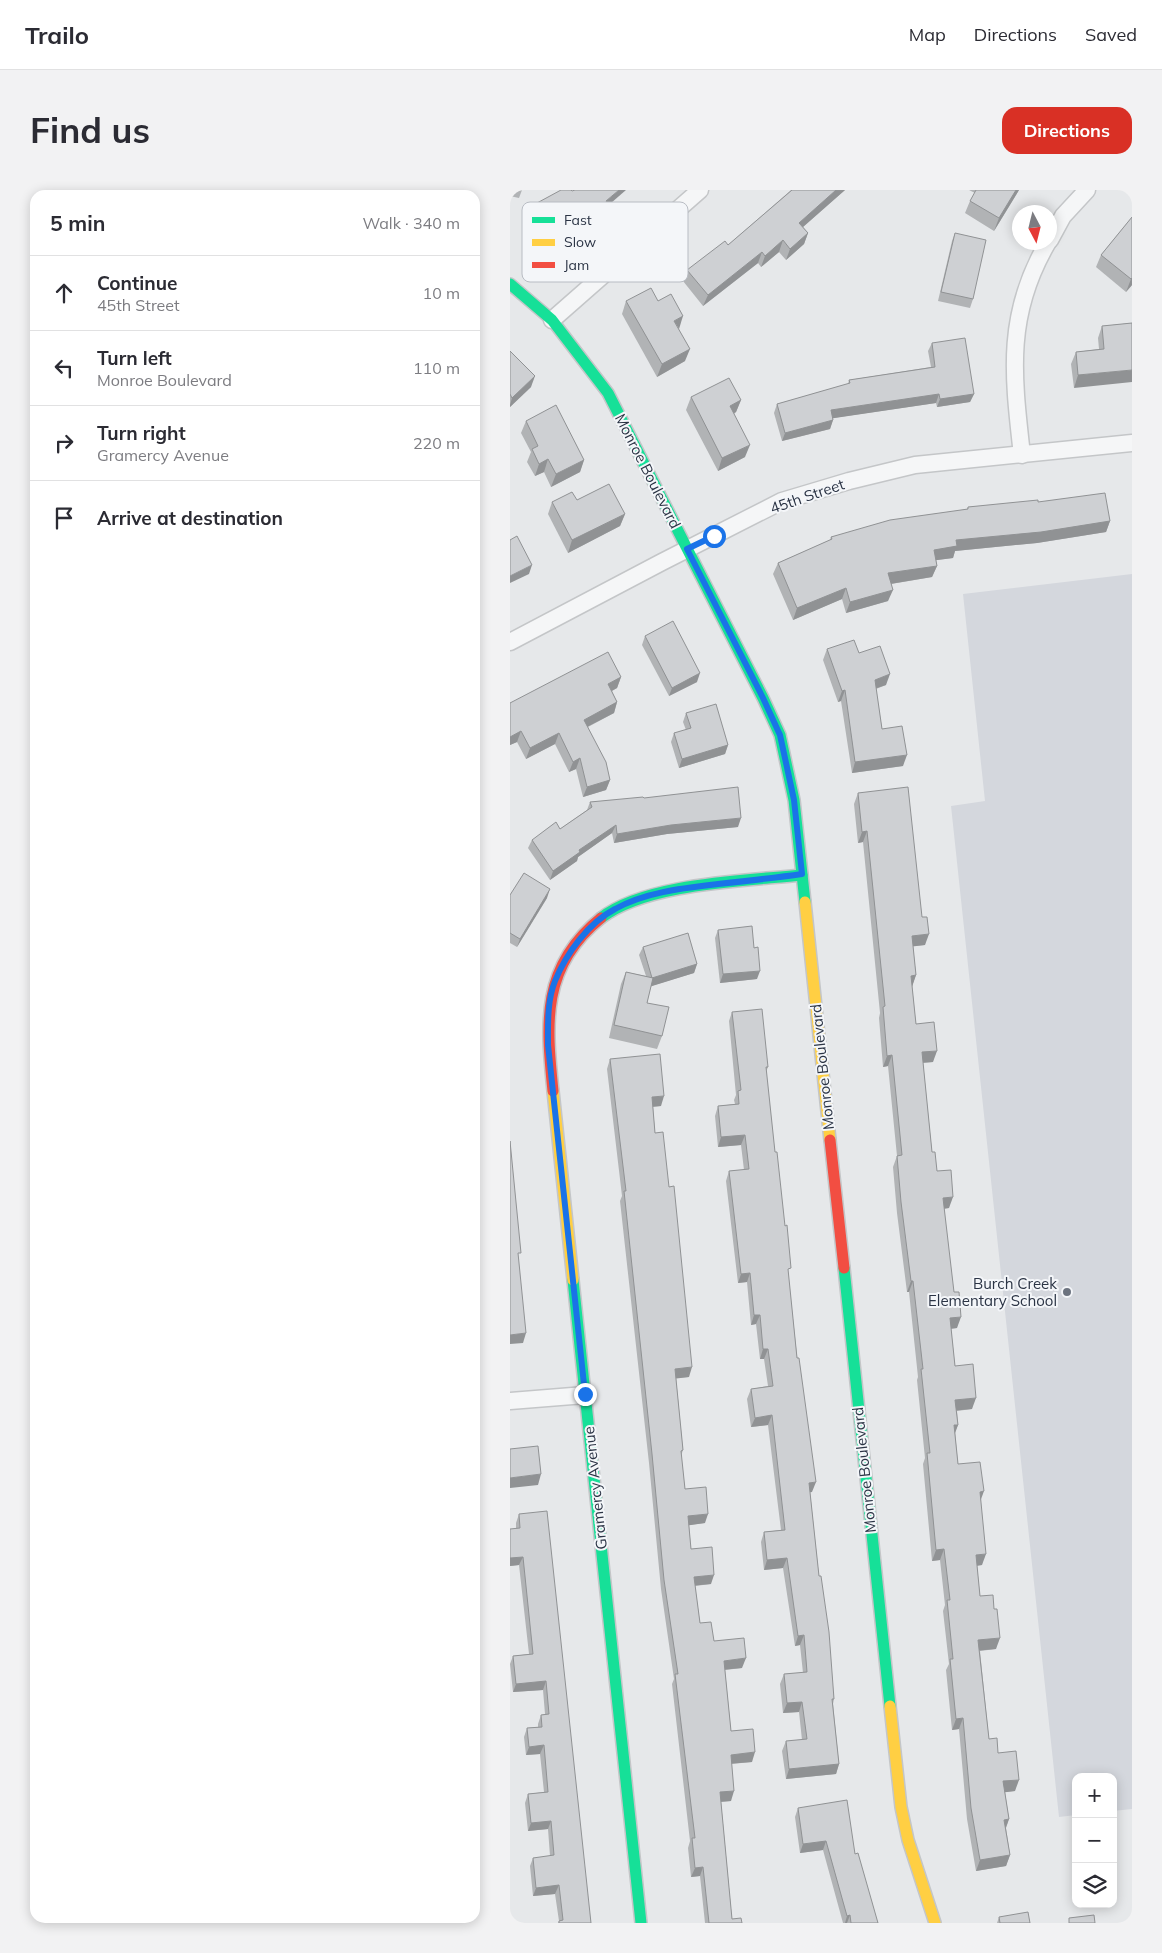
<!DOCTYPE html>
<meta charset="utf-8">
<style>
body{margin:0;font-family:Mulish,sans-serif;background:#f2f2f3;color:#2b2b33}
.controls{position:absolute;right:15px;bottom:15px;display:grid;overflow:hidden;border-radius:10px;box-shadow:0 2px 12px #0003}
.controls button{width:45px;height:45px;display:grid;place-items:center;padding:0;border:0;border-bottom:1px solid #e1e1e2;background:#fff;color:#2b2b33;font:25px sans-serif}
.compass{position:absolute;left:502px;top:15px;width:45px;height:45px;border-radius:50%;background:#fff;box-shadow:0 2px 12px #0003;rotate:173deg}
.stop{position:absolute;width:15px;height:15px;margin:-11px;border:4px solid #1a73e8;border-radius:50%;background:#fff}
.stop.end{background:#1a73e8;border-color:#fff;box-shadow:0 1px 5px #0008}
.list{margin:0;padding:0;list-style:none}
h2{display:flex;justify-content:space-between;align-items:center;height:65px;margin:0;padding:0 20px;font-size:21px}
h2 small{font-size:16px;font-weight:400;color:#7c7c81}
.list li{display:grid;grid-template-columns:32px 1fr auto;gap:15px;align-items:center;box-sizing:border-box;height:75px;padding:0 20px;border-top:1px solid #e1e1e2}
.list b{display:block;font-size:19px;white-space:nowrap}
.list p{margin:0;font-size:16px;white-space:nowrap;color:#7c7c81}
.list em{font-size:16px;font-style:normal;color:#7c7c81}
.icon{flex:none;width:28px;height:28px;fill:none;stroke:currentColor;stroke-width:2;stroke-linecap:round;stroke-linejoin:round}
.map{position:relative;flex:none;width:622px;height:1733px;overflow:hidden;border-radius:15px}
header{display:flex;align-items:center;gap:30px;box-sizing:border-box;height:70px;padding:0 25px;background:#fff;border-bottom:1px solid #e1e1e2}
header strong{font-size:24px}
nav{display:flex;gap:28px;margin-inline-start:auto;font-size:18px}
.intro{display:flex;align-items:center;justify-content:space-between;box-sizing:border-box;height:120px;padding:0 30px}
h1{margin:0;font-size:35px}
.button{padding:12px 22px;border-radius:15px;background:#d93025;color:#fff;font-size:18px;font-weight:700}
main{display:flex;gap:30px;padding:0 30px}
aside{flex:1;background:#fff;border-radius:15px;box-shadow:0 2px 12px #0003}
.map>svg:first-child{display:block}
.built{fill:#d4d7dd}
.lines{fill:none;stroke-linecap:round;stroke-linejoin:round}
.street-casing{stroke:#c4c6c8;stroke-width:19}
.fast-casing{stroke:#c4c6c8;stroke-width:14}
.slow-casing{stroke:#c4c6c8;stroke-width:14}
.jam-casing{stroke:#c4c6c8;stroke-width:14}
.street{stroke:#f5f6f7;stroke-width:16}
.fast{stroke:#16e098;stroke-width:11}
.slow{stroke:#ffcf43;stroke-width:11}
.jam{stroke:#f24e42;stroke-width:11}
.wall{fill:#b1b3b5}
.shaded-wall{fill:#909294}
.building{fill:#ced0d3;stroke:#909294}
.route{stroke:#1a73e8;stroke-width:6}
.poi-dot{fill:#6c737f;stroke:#f4f6f9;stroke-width:2}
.labels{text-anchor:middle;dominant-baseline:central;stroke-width:4;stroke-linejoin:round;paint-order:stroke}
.street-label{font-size:15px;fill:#2b3445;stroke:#f4f6f9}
.poi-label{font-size:15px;fill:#2b3445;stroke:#f4f6f9;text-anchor:end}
.key{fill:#f4f6f9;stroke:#b8bcc3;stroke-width:1}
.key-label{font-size:14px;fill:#2b3445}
</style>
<header>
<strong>Trailo</strong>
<nav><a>Map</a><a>Directions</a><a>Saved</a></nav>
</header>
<div class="intro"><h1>Find us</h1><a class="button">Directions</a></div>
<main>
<aside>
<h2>5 min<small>Walk · 340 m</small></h2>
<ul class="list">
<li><svg class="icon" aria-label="ahead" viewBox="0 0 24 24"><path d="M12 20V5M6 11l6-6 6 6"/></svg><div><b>Continue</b><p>45th Street</p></div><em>10 m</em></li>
<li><svg class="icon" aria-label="left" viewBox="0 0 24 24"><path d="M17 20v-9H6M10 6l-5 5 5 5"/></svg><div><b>Turn left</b><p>Monroe Boulevard</p></div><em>110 m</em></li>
<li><svg class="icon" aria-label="right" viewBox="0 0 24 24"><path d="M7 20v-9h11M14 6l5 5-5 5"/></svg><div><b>Turn right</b><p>Gramercy Avenue</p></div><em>220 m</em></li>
<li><svg class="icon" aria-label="arrive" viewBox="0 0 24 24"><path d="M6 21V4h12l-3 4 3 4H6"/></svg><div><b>Arrive at destination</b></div></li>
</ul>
</aside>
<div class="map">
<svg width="622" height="1733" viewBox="0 0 622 1733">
<rect width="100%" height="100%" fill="#e6e8ea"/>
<path class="built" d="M622,384v1235l-19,2v-34h-37v38l-17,2 -108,-1011 34,-5 -22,-207z"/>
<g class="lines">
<g class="street-casing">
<g id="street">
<path d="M540,50l13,-24 24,-26"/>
<path d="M42,130l148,-130"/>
<path d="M512,265c-9,-80 -17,-140 26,-213"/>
<path d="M0,452l152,-80 120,-61 67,-20 66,-16 217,-22"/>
<path d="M0,1211l75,-6"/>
</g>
</g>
<g class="fast-casing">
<g id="fast">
<path d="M0,94l42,36 56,73 155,305 17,37 14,65 11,102"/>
<path d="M91,728c45,-35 144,-37 201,-43"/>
<path d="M334,1078l46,438"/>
<path d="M63,1090l68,643"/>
</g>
</g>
<g class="slow-casing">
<g id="slow">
<path d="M295,712l25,238"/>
<path d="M43,901l20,189"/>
<path d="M380,1516l11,101 7,33 27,83"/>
</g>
</g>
<g class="jam-casing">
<g id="jam">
<path d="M43,901c-7,-68 -12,-125 48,-173"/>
<path d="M320,950l14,128"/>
</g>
</g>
<use href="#street" class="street"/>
<use href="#fast" class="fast"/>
<use href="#slow" class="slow"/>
<use href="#jam" class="jam"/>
</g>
<g class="wall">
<path d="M0,0h12l-3,8 -9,-2z"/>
<path d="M281,0h54l-42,37 5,6 -4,11 -18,16 -7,-8 -18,15 -3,-4 -55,43 -20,-25 4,-11 41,-25 62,-54z"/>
<path d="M459,0h50l-25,41 -29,-18 5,-12 5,-8z"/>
<path d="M27,13l72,2 -2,14 -54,29 -19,-36z"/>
<path d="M622,27v68l-6,7 -30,-25 5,-12z"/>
<path d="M445,43l18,66 -3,9 -32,-7 14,-60z"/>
<path d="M116,111h32l21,28 6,32 -28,16 -35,-63z"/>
<path d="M622,133l-58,65 -3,-24 5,-12 23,-3 -1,-11 4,-12z"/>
<path d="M422,153l42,51 -4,8 -33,5 -1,-4 -103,15v2l-3,9 -48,12 -8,-28 3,-9 71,-20 1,-4 82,-13 -3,-16z"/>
<path d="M0,161l21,36 -21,20z"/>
<path d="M181,207l50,3 -5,12 -2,2 11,43 -27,14 -32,-61z"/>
<path d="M16,231l58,39 -4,12 -29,15 -7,-15 -9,4 -8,-14 4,-10 -10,-19z"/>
<path d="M67,310l48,14 -5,12 -52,27 -20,-39 4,-12z"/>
<path d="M528,312l72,19 -4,11 -69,11 -82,8 -2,7 -17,2 1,6 -5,11 -41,7 -3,17 -42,12 -4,-14 -49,21 -20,-46 5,-11 52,-23 1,-3 136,-28 1,-2z"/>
<path d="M135,446l52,46 -28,14 -27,-51z"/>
<path d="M317,459l32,4 27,32 -10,4 6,40 21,37 -51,7 -11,-72 -3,1 -15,-42z"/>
<path d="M111,487l-4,11 -5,3 5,11 -3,11 -26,14 22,53 -4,10 -23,7 -7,-28 -7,3 -14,-28 -29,15 -9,-17 -7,3v-42z"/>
<path d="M176,523l42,32 -3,9 -46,14 -8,-26 3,-9 12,-3 -3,-8z"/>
<path d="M348,603l67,152 -12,1 3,29 -4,11 4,38 17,38 -10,1 9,89 5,19 12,37 -5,1 13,119 -6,1 4,37 17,43 -15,2 1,14 -3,7 3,32 22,36 2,65 -5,1 3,30 16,53 -16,2 9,88 9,14 17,38 -10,1 4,27 -3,9 4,27 -4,11 -30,5 -9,-52 -8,-90 -7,1 -6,-60 3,-6 -6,-53 2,-6 -5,-45 -8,1 -9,-97 2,-6 -8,-78 1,-3 -9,-85h-2l-10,-79 -4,-46 4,-11 -9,-90 -5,1 -4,-49 1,-5 -17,-171 -5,1 -4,-39z"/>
<path d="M134,608l94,29 -71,7 -53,9 -2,-10 -34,24 -1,4 -27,19 -22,-32 4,-8 28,-11 27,-19 3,-8z"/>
<path d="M0,705l37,3 -30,49 -7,-4z"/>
<path d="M208,740l39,49 -37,4 -5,-45z"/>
<path d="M133,757l54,17 -3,9 -43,13 -4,17 15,33 -5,13 -48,-11 12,-54 5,-12 20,4 -7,-21z"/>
<path d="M222,822l36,55 -2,5 46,420h-2l9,84 15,123 -1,5 6,60 -3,10 -50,5 -4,-28 4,-10 16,-1 -3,-28 -16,1 -3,-29 4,-10 19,-1 -3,-28 -5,1 -12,-78 -19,2 -3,-28 3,-10 17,-2 -13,-105 -17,2 -4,-28 4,-10 17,-3 -4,-27h-4l-4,-35 -5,1 -4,-43 -9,1 -12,-102 3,-10 15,-1 -3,-25 -23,2 -3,-31 3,-10 17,-2 -1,-4 2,-5 -7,-74z"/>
<path d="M100,869l51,47 -8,1 2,26 34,244 -13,1 7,72 -2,6 4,33 20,34 -16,2 2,24 20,35 -16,2 5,37 14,18 28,27 -17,2 6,61 21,31 -21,2v37l-10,1 11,117 10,4h-37l-5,-47 -9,1 -3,-29 2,-7 -18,-157 2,-5 -13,-90 -12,-126 -29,-262 2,-5 -15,-127z"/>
<path d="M9,1324l72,409h-33l1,-2 -4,-27 -22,2 -3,-30 3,-8 17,-2 -2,-27 -20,2 -3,-28 3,-9 16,-2 -4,-38 -14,1 -2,-18 3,-9 11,-1v-3l3,-9 4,-1 -2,-24 -30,2 -3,-28 3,-8 16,-2 -10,-89 -9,1v-37h6v-6z"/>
<path d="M288,1618l57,46 23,69h-35l-20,-73 -23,3 -5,-36z"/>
<path d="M489,1727l31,6h-33z"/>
</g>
<g class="shaded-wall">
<path d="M109,0h7l-23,20 3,-9z"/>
<path d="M326,0h9l-50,44 4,-11z"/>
<path d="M506,0h3l-25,41 5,-13z"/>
<path d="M101,19l-4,10 -54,29 3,-10z"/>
<path d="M298,43l-4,11 -18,16 4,-11z"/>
<path d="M273,50l-4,12 -18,15 4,-11z"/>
<path d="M252,62l-4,11 -55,43 5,-11z"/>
<path d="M622,88v7l-6,7 5,-13z"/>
<path d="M173,126l-4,13 -5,-8z"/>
<path d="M180,159l-5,12 -28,16 5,-13z"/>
<path d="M622,180v12l-58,6 4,-13z"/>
<path d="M25,186l-4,11 -21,20v-2l2,-7z"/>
<path d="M429,204l-3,9 -108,16 3,-9z"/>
<path d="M464,204l-4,8 -33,5 3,-8z"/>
<path d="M231,210l-5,12 -11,6 5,-12z"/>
<path d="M323,230l-3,9 -48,12 3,-8z"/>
<path d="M240,255l-5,12 -27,14 4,-13z"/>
<path d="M38,269l-4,13 -9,4 4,-12z"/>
<path d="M74,270l-4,12 -29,15 5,-13z"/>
<path d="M115,324l-5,12 -52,27 4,-13z"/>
<path d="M600,331l-4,11 -69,11 -82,8 -2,7 -23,3 4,-11 22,-10z"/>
<path d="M22,375l-3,9 -19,9v-7z"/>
<path d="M427,376l-5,11 -48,8 4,-12z"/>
<path d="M336,398l-4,11 -49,21 4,-12z"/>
<path d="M383,400l-5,11 -42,12 4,-11z"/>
<path d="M190,483l-3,9 -28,14 3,-8z"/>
<path d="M380,484l-4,11 -15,5 4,-10z"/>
<path d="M111,487l-4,11 -13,7 4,-11z"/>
<path d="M335,500l-4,11 -3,1 4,-11z"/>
<path d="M107,512l-3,11 -33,17 3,-10z"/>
<path d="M11,541l-4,11 -7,3v-8z"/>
<path d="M49,543l-4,11 -29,15 4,-11z"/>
<path d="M218,555l-3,9 -46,14 3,-9z"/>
<path d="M397,565l-4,11 -51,7 3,-11z"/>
<path d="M70,568l-4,11 -7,3 4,-10z"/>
<path d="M100,590l-4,10 -23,7 4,-10z"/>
<path d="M231,628l-3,9 -71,7 -53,9 3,-9 54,-9z"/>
<path d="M106,635l-4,8 -34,24 -1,4 -27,19 3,-9 26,-21z"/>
<path d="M357,641l-4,11 -5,1 4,-11z"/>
<path d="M40,699l-3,9 -30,49 3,-8z"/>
<path d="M419,744l-4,11 -17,2 4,-11z"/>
<path d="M187,774l-3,9 -45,14 3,-9z"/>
<path d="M250,781l-3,8 -37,4 3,-9z"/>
<path d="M406,785l-4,12 -1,-11z"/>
<path d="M427,861l-4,11 -15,1 4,-11z"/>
<path d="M382,865l-4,11 -5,1 4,-11z"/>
<path d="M154,906l-3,10 -13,1 4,-10z"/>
<path d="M235,945l-4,10 -23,2 3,-10z"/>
<path d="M443,1007l-4,11 -10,1 4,-11z"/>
<path d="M240,1083l-3,9 -9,1 3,-9z"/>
<path d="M401,1091h2l-4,11h-2z"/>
<path d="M244,1125h6l-4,9 -5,1z"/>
<path d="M451,1127l-4,11 -11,1 4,-11z"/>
<path d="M16,1143l-3,10 -13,1v-9z"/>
<path d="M253,1159h5l-4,10h-4z"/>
<path d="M182,1177l-3,10 -17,2 3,-10z"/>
<path d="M466,1208l-4,11 -21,2 4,-11z"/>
<path d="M262,1225l-4,10 -17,2 4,-9z"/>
<path d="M444,1235h4l-4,11z"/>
<path d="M31,1284l-3,11 -28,3v-10z"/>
<path d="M306,1292l-4,10 -6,1 3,-10z"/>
<path d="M474,1301l-4,11v-10z"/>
<path d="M198,1324l-3,9 -21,3 4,-10z"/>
<path d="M434,1359l-4,11 -8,1 4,-11z"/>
<path d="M476,1364l-4,11 -10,1 4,-11z"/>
<path d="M13,1367l-4,8 -9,1v-8z"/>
<path d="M277,1368l-4,10 -19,2 3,-10z"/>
<path d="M204,1385l-3,9 -21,2 4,-9z"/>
<path d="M294,1445l-4,10 -5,1 3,-10z"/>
<path d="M490,1448l-4,11 -22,2 4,-11z"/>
<path d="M236,1468l-4,10 -21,2 3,-9z"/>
<path d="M36,1491l-3,9 -30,2 3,-8z"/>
<path d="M292,1512l-3,10 -16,1 4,-10z"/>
<path d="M453,1528l-4,11 -7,1 4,-11z"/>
<path d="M34,1555l-4,9 -14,1 3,-8z"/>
<path d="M245,1562l-3,10 -25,2 4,-9z"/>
<path d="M329,1574l-3,10 -50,5 3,-10z"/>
<path d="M509,1590l-4,11 -16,2 4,-12z"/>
<path d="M224,1601l-3,10 -14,1 3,-10z"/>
<path d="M499,1629l-4,11 -1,-10z"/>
<path d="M41,1631l-3,8 -20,2 3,-8z"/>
<path d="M316,1651l-3,9 -23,3 3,-9z"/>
<path d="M500,1665l-4,11 -30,5 4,-11z"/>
<path d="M193,1677l-3,9 -9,1 4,-9z"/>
<path d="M49,1695l-4,9 -22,2 3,-8z"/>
<path d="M340,1725l-3,8h-2l2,-7z"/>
</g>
<g class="building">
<path d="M51,0h10l1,1 3,-1h44l-13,11 5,8 -55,29 -19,-35z"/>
<path d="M282,0h44l-37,33 9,10 -18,16 -7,-9 -18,16 -3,-4 -54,43 -21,-25 38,-29 3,4z"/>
<path d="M466,0h40l-17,28 -29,-17z"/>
<path d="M622,27v61l-1,1 -30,-24z"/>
<path d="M445,43l31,7 -13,59 -32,-7z"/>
<path d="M141,98l7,13 13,-7 12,22 -9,5 16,28 -28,15 -36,-63z"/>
<path d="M622,133v47l-54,5 -2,-23 28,-3 -2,-23z"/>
<path d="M455,148l9,56 -34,5 -1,-5 -108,16 2,10 -48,13 -8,-29 73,-21 -1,-3 86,-13 -3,-24z"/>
<path d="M0,161l25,25 -23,22 -2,-4z"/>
<path d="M219,188l12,22 -11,6 20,39 -28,13 -31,-61z"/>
<path d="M46,215l28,55 -28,14 -8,-15 -9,5 -7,-15 6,-3 -12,-25z"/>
<path d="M99,294l16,30 -53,26 -20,-38 20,-10 5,8z"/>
<path d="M595,303l5,28 -69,11 -85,8 1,6 -23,4 3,16 -49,7 5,17 -43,12 -4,-14 -49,20 -19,-45 54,-24 -1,-2 59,-17 78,-11v-2l70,-7v2z"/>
<path d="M7,346l15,29 -22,11v-36z"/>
<path d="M163,431l27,52 -28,15 -27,-52z"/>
<path d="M344,450l5,13 21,-7 10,28 -15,6 7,49 20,-3 5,29 -52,7 -10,-72 -3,1 -15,-42z"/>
<path d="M98,462l13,25 -13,7 9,18 -33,18 22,42 4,18 -23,7 -7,-29 -7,4 -14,-29 -29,15 -9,-17 -11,6v-34z"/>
<path d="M206,514l12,41 -46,14 -8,-26 17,-5 -5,-15z"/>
<path d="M228,597l3,31 -70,7 -54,9 -1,-9 -37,25 1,2 -27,19 -21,-31 24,-18 4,7 32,-22 -2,-5 53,-5 1,1z"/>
<path d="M398,597l14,130h5l2,17 -17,2 4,39 -5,1 5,48 18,-2 3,29 -15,1 10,100h3l2,19 14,-1 2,27 -10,1 11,94h5l2,25 -11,1 5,48 18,-2 3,34 -21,2 3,25h-4l4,39 22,-2 4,29 -4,1 6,62 -10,1 4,41 13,-1 1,14h3l3,29 -22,2 11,99 8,-1 1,15 18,-2 3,29 -16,1 6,38 -5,1 6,35 -30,5 -9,-52 -8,-90 -7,1 -6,-60h3l-6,-59h3l-6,-51 -8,1 -9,-97h3l-9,-84h2l-10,-88h-2l-10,-79 -4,-46 5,-1 -10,-100 -5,1 -4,-49 2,-1 -18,-175 -5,1 -4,-39z"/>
<path d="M14,683l26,16 -30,50 -10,-6v-38z"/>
<path d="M242,736l2,22 4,-1 2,24 -37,3 -5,-44z"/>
<path d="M178,743l9,31 -45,14 -9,-31z"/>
<path d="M116,782l27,6 -6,25 22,4 -7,29 -48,-11z"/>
<path d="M252,819l6,58h-2l9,85h2l8,74 2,-1 4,43 -3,1 9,89h2l17,124 -7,1 10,93h2l8,56 5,67h-2l7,65 -50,5 -3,-28 21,-2 -5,-37 -15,1 -3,-29 23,-2 -3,-37 -6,1 -11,-78 -20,2 -3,-28 21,-2 -13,-115 -17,3 -4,-29 22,-3 -5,-37h-5l-3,-34h-6l-4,-42 -9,1 -12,-103 20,-2 -4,-34 -24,2 -3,-31 21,-2 -1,-13 3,-1 -9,-78z"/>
<path d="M150,864l4,42 -12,1 3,36 8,-1 6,55 5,-1 18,181 -17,2 8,81 -2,1 4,38 21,-2 2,27 -20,2 3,33 21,-2 2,28 -20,2 6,46 11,-1 3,19 30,-3 2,20 -22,3 7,70 22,-2 2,23 -24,3 3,36 -14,1 12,127 9,-1 1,5h-33l-6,-56 -8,1 -3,-30h3l-20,-164h3l-14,-94 -12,-126 -28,-263h2l-16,-132z"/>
<path d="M0,951l11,112h-3l8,80 -16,2z"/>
<path d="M28,1256l3,28 -31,4v-29z"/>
<path d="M37,1321l44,412h-32v-2l4,-1 -4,-35 -23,3 -3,-30 21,-3 -3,-34 -20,2 -3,-29 20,-2 -4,-47 -15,2 -2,-19 15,-1 -1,-12 8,-1 -3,-33 -30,3 -3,-28 20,-2 -10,-97 -13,1v-29l10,-1 -1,-14z"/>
<path d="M337,1610l8,54 3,-1 20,70h-27l-1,-8 -3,1 -21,-75 -23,3 -5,-36z"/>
<path d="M518,1722l2,11h-30l-1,-6z"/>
<path d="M584,1725l1,8h-26v-5z"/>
</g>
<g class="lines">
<path class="route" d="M75,1204l-37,-349c0,-21 -1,-44 7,-64 11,-27 33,-58 60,-72 30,-17 69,-21 103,-25 28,-3 56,-6 84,-10l-8,-74 -14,-65 -17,-37 -76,-149 27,-13"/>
</g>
<circle class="poi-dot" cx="557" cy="1102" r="5"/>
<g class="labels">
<g class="street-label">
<text transform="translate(138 281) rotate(63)">Monroe Boulevard</text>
<text transform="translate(297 306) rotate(-19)">45th Street</text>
<text transform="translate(312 877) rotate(-96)">Monroe Boulevard</text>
<text transform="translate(354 1280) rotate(-96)">Monroe Boulevard</text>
<text transform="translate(85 1298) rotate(-96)">Gramercy Avenue</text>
</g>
<g class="poi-label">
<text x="547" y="1093">Burch Creek<tspan x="547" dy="17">Elementary School</tspan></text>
</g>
</g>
<rect x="12" y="12" width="166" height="80" rx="8" class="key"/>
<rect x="22" y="27" width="23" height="6" fill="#16e098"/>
<rect x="22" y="49" width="23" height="7" fill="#ffcf43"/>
<rect x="22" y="72" width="23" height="6" fill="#f24e42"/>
<g class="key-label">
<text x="54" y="35">Fast</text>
<text x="54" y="57">Slow</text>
<text x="54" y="80">Jam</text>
</g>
</svg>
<div class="controls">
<button>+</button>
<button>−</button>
<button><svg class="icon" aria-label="layers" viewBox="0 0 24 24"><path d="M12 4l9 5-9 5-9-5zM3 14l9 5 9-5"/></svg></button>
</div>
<svg class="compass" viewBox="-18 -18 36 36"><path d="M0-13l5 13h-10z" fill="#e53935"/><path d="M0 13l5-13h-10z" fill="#7c7c81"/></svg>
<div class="stop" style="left:204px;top:346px"></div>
<div class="stop end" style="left:75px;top:1204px"></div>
</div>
</main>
